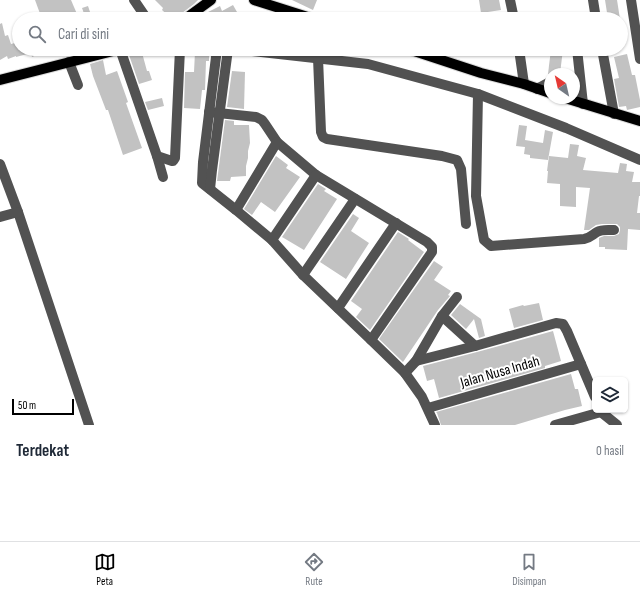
<!DOCTYPE html>
<html lang="id">
<style>
body{margin:0;font-family:"Sofia Sans Condensed",sans-serif;background:#f2f2f3;color:#1f2937}
.controls{position:absolute;right:12px;bottom:12px;display:grid;overflow:hidden;border-radius:6px;box-shadow:0 1px 3px #0004}
.controls button{width:36px;height:36px;display:grid;place-items:center;padding:0;border:0;border-bottom:1px solid #e0e1e3;background:#fff;color:#1f2937;font:20px sans-serif}
.compass{position:absolute;left:544px;top:68px;width:36px;height:36px;border-radius:50%;background:#fff;box-shadow:0 1px 3px #0004;rotate:326deg}
.scale{position:absolute;left:12px;bottom:10px;width:62px;box-sizing:border-box;padding-left:4px;border:2px solid #000;border-top:0;font-size:11px;line-height:14px;white-space:nowrap;color:#000;-webkit-text-stroke:3px #fff;paint-order:stroke}
.list{margin:0;padding:0;list-style:none}
h2{display:flex;justify-content:space-between;align-items:center;height:52px;margin:0;padding:0 16px;font-size:17px}
h2 small{font-size:13px;font-weight:400;color:#747a83}
.icon{flex:none;width:22px;height:22px;fill:none;stroke:currentColor;stroke-width:2;stroke-linecap:round;stroke-linejoin:round}
.map{position:relative;flex:none;width:640px;height:425px;overflow:hidden}
.search{position:absolute;background:#fff;box-shadow:0 1px 3px #0004;left:12px;right:12px;top:12px;height:44px;display:flex;align-items:center;gap:10px;box-sizing:border-box;padding:0 14px;border-radius:22px;color:#747a83;font-size:15px}
.sheet{height:116px;background:#fff}
nav{display:flex;justify-content:space-around;align-items:center;box-sizing:border-box;height:56px;border-top:1px solid #e0e1e3;background:#fff;font-size:11px;color:#747a83}
nav a{display:grid;justify-items:center;gap:2px}
nav .on{color:#000}
.map>svg:first-child{display:block}
.building{fill:#c2c2c2}
.lines{fill:none;stroke-linecap:round;stroke-linejoin:round}
.major-casing{stroke:#dbdbdb;stroke-width:12}
.minor{stroke:#525252;stroke-width:10}
.major{stroke:#000;stroke-width:10}
.labels{text-anchor:middle;dominant-baseline:central;stroke-width:4;stroke-linejoin:round;paint-order:stroke}
.street-label{font-size:15px;fill:#000;stroke:#fff}
</style>
<div class="map">
<svg width="640" height="425" viewBox="0 0 640 425">
<rect width="100%" height="100%" fill="#fff"/>
<g class="building">
<path d="M35,0h36l6,14 -12,5h-23z"/>
<path d="M155,0h43l-4,4 -12,9 -2,-1 -6,7h-2l-10,-9 1,-2z"/>
<path d="M292,0h25l-4,10z"/>
<path d="M479,0h20l2,10 -20,3z"/>
<path d="M605,0h12l3,19h-12z"/>
<path d="M233,5l8,14h-30l-3,-7 12,-6 2,5z"/>
<path d="M88,6l4,12 -6,1 -4,-11z"/>
<path d="M2,23l3,13 3,-1 3,9 8,-2v7h19l1,5 -7,3 -1,-4 -15,4v-1l-8,3 -1,-3 -7,4v-36z"/>
<path d="M137,49h4l6,22h2l3,9 -13,4 -11,-32z"/>
<path d="M551,49h12l-3,25h-12z"/>
<path d="M195,52h14v9h-3l-1,29h-3l-2,19 -16,-1 1,-36h9z"/>
<path d="M627,54l5,21h3l5,25v7l-13,3 -1,-4 -7,1 -5,-28 5,-1 -5,-21z"/>
<path d="M103,60l3,15 11,-4 11,31 -2,1 16,45 -19,7 -15,-45h-2l-13,-34 -3,-12z"/>
<path d="M232,71l13,1 -1,37 -17,-2z"/>
<path d="M162,98l2,8 -16,4 -3,-8z"/>
<path d="M225,120l9,1v4h15l1,18 -2,8v7l-2,8v10l-15,1 -1,4h-13z"/>
<path d="M519,125l8,1 -2,14 18,3 2,-13 8,2 -5,28 -18,-2v-3l-6,-1 1,-7 -9,-1z"/>
<path d="M570,144l9,1 -2,11 9,2 -3,12 35,3 2,-10 7,1 -1,7 8,1 -2,10h8v14h-1l-2,17h3v17l-12,-1 -1,21 -22,-1v-2h-6v-9l5,-2h10l5,-2 1,-4v-3l-3,-3h-15l-6,1 -7,5h-5l6,-42 -14,-1v20l-16,-1v-22l-13,-1 1,-12h-1l2,-15 19,2z"/>
<path d="M276,156l12,9 -2,3 14,9 -25,35 -14,-10 -9,13 -8,-6z"/>
<path d="M318,184l8,5 -2,2 13,8 -33,51 -22,-13z"/>
<path d="M353,214l6,4 -8,13 18,12 -23,36 -26,-17z"/>
<path d="M398,232l11,7 -1,1 16,12 -54,78 -14,-13 6,-8 -11,-8z"/>
<path d="M434,261l9,6 -9,13 17,11 -3,4 2,1 -12,14 -35,52 -24,-23z"/>
<path d="M539,303l4,17 -29,8 -5,-19 14,-4 1,1z"/>
<path d="M460,304l21,15 4,17 -6,2 -5,-19 -8,10 -15,-14z"/>
<path d="M553,331l8,30 -16,5v2l-106,30 -5,-19 -7,2 -4,-15 54,-14z"/>
<path d="M571,374l4,15h3l4,17 -17,4 -50,15h-74l-4,-12 -1,-1z"/>
</g>
<g class="lines">
<g class="major-casing">
<g id="major">
<path d="M254,0l60,19"/>
<path d="M185,19l26,-19"/>
<path d="M408,49l73,24 43,11 26,9"/>
<path d="M0,80l121,-31"/>
<path d="M565,98l75,23"/>
</g>
</g>
<g class="minor">
<path d="M134,0l13,19"/>
<path d="M510,0l4,19"/>
<path d="M593,0l3,19"/>
<path d="M631,0l9,59"/>
<path d="M120,49l37,107 6,21"/>
<path d="M217,49l-14,113 -1,21 34,27 36,30 31,35 68,65 34,33 17,24 13,28"/>
<path d="M225,49l19,1 124,14 110,30 88,34 74,32"/>
<path d="M519,49l5,35"/>
<path d="M577,49l6,55"/>
<path d="M602,49l12,65"/>
<path d="M318,58l3,74 2,5 4,2 115,17 15,4 4,9 5,55"/>
<path d="M69,62l9,23"/>
<path d="M537,89l13,-7"/>
<path d="M478,94l-2,102 8,44 7,6 93,-7c6,-1 8,-4 13,-7 5,-3 11,-2 17,-2"/>
<path d="M209,112l47,5 6,3 3,4 12,18 39,33 111,67 5,5v5l-61,88"/>
<path d="M157,156l15,5h1l2,-3 5,-109"/>
<path d="M0,164l18,48 71,213"/>
<path d="M210,189l2,-19 16,-121"/>
<path d="M236,210l41,-68"/>
<path d="M0,217l18,-5"/>
<path d="M272,240l44,-65"/>
<path d="M303,275l52,-76"/>
<path d="M338,308l58,-85"/>
<path d="M442,316l33,30"/>
<path d="M416,361l59,-15 81,-23 7,1 4,7 28,66"/>
<path d="M405,373l11,-12 26,-45 15,-19"/>
<path d="M428,408l153,-44"/>
<path d="M600,410l1,2 16,13"/>
<path d="M555,425l46,-13"/>
</g>
<use href="#major" class="major"/>
</g>
<g class="labels">
<g class="street-label">
<text transform="translate(500 372) rotate(-16)">Jalan Nusa Indah</text>
</g>
</g>
</svg>
<div class="controls">
<button><svg class="icon" aria-label="layers" viewBox="0 0 24 24"><path d="M12 4l9 5-9 5-9-5zM3 14l9 5 9-5"/></svg></button>
</div>
<svg class="compass" viewBox="-18 -18 36 36"><path d="M0-13l5 13h-10z" fill="#e53935"/><path d="M0 13l5-13h-10z" fill="#747a83"/></svg>
<div class="scale">50 m</div>
<div class="search"><svg class="icon" aria-label="search" viewBox="0 0 24 24"><circle cx="10" cy="10" r="6"/><path d="M15 15l6 6"/></svg>Cari di sini</div>
</div>
<section class="sheet">
<h2>Terdekat<small>0 hasil</small></h2>
<ul class="list">
</ul>
</section>
<nav>
<a class="on"><svg class="icon" aria-label="map" viewBox="0 0 24 24"><path d="M3 6l6-2 6 2 6-2v14l-6 2-6-2-6 2zM9 4v14M15 6v14"/></svg>Peta</a>
<a><svg class="icon" aria-label="directions" viewBox="0 0 24 24"><path d="M12 3l9 9-9 9-9-9zM9 14v-3h6M13 9l2 2-2 2"/></svg>Rute</a>
<a><svg class="icon" aria-label="saved" viewBox="0 0 24 24"><path d="M7 4h10v16l-5-4-5 4z"/></svg>Disimpan</a>
</nav>
